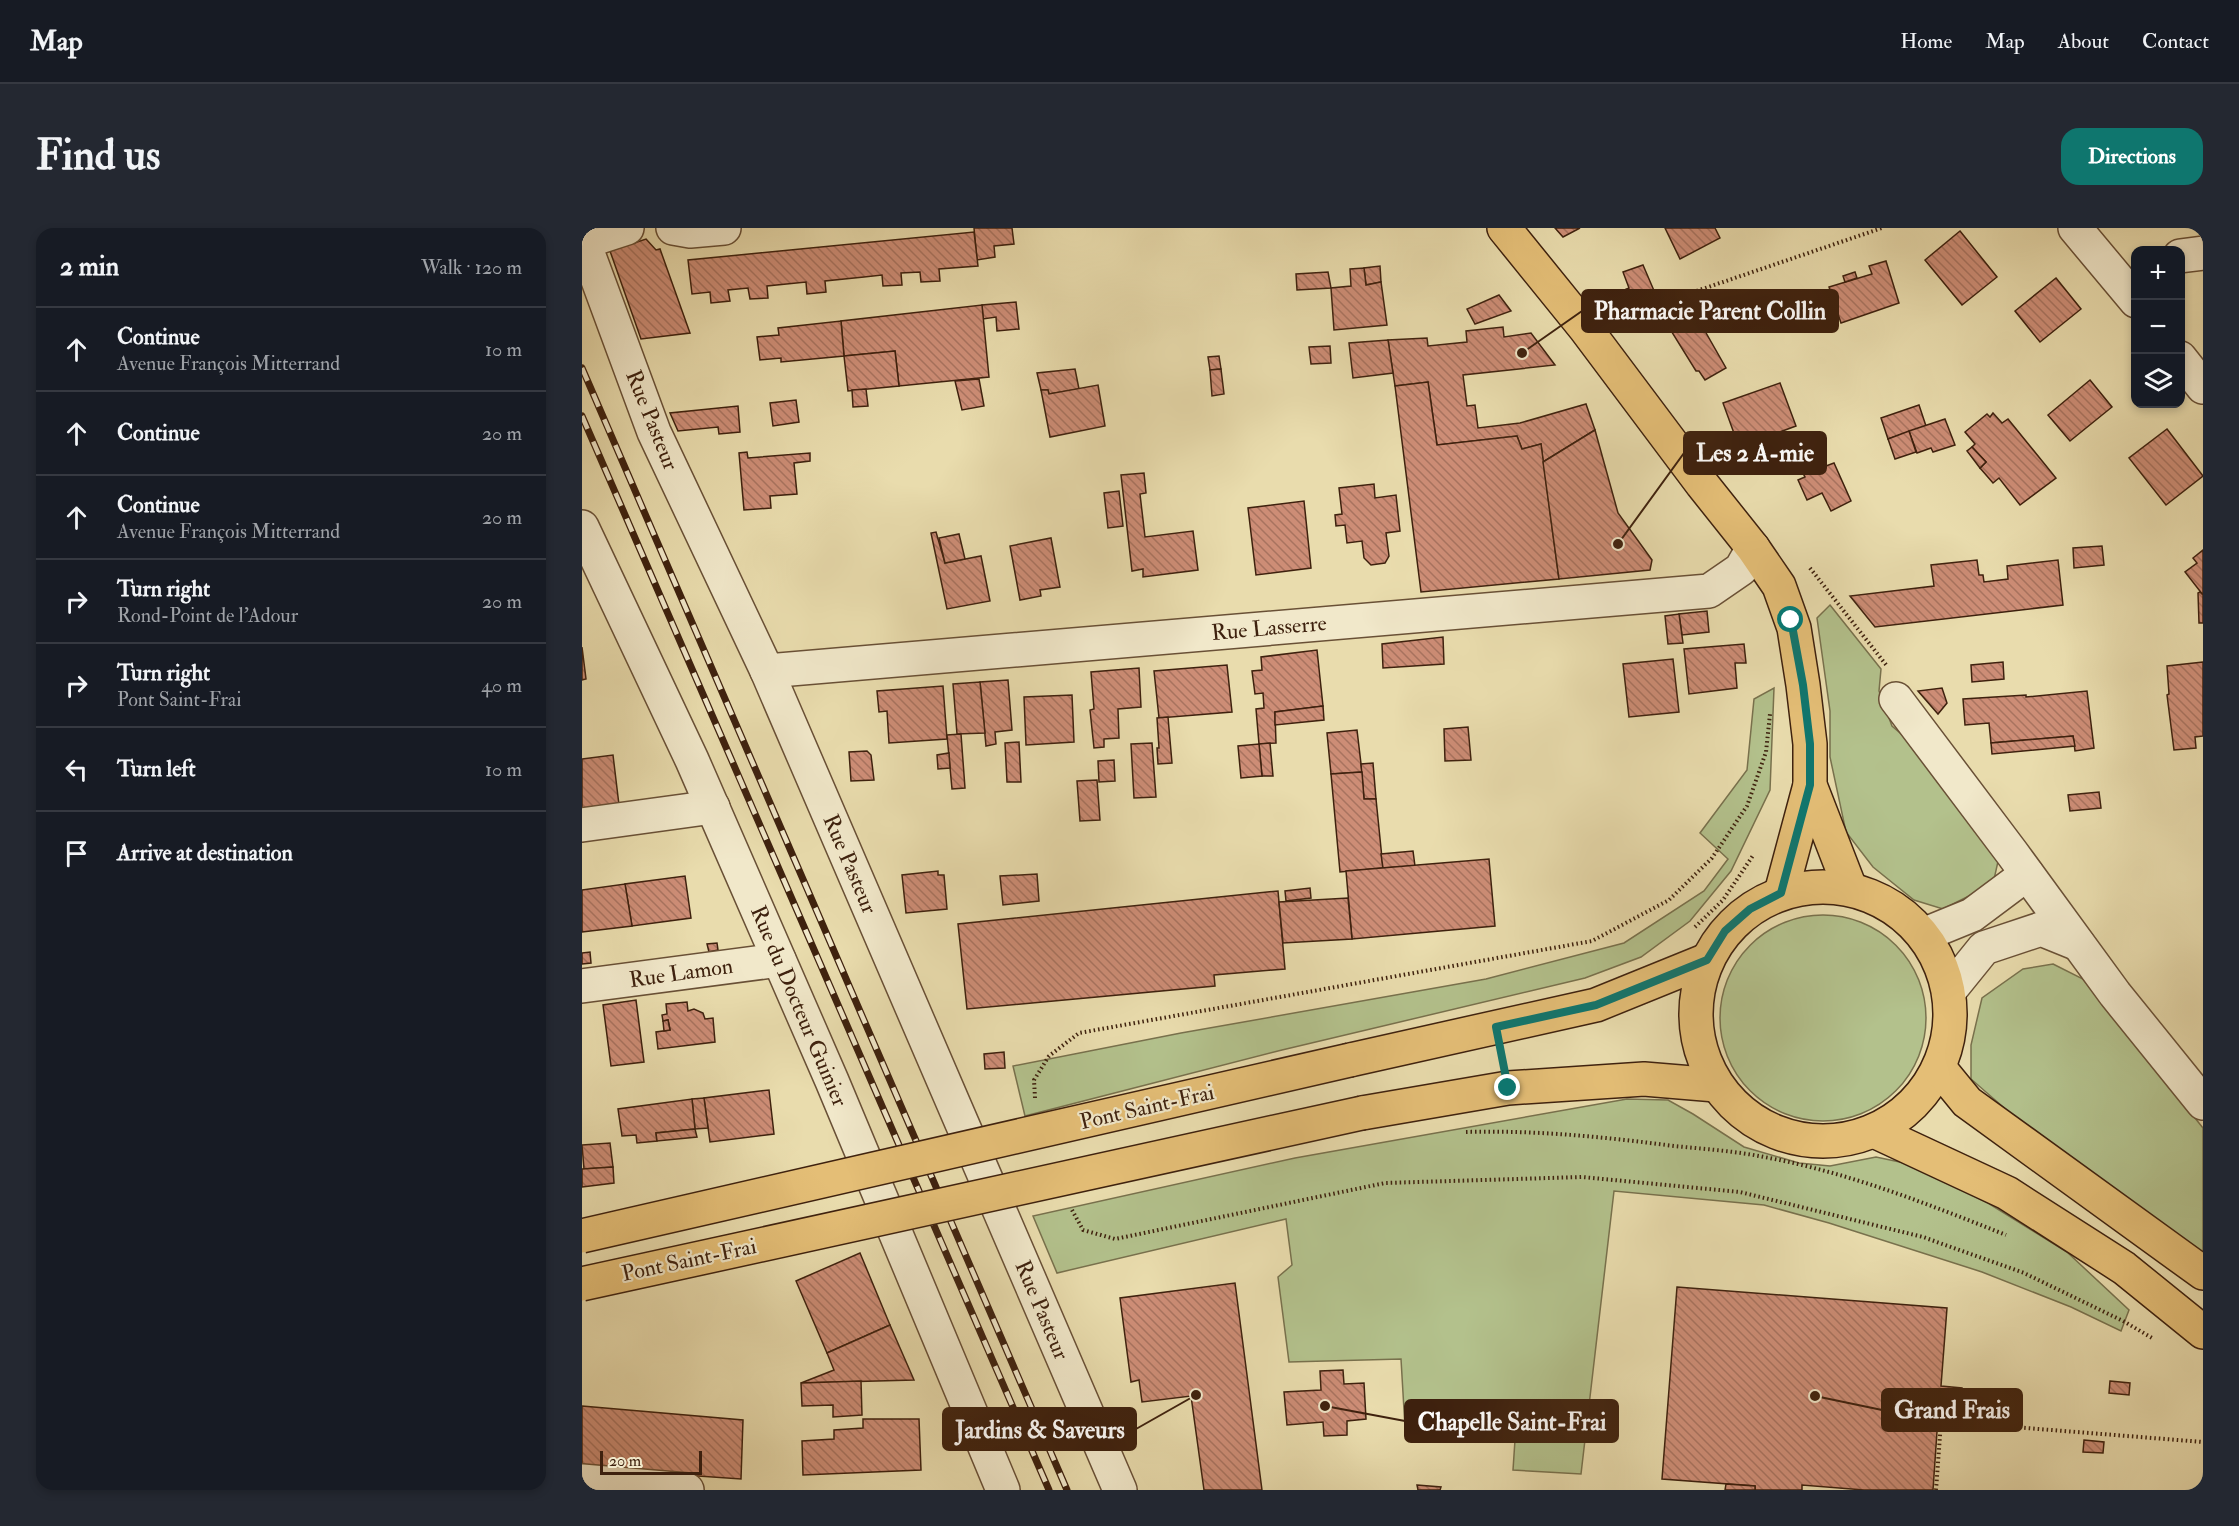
<!DOCTYPE html>
<meta charset="utf-8">
<style>
body{margin:0;font-family:"IM FELL Double Pica",serif;background:#242831;color:#f1f3f6}
.controls{position:absolute;right:18px;top:18px;display:grid;overflow:hidden;border-radius:12px;box-shadow:0 3px 9px #0003}
.controls button{width:54px;height:54px;display:grid;place-items:center;padding:0;border:0;border-bottom:2px solid #363941;background:#171b24;color:#f1f3f6;font:30px sans-serif}
.scale{position:absolute;left:18px;bottom:15px;width:102px;box-sizing:border-box;padding-left:6px;border:3px solid #3e210e;border-top:0;font-size:16px;line-height:21px;white-space:nowrap;color:#3e210e;-webkit-text-stroke:4px #f1e8ca;paint-order:stroke}
.stop{position:absolute;width:18px;height:18px;margin:-14px;border:4px solid #0f766e;border-radius:50%;background:#fff}
.stop.end{background:#0f766e;border-color:#fff;box-shadow:0 2px 6px #0008}
.list{margin:0;padding:0;list-style:none}
h2{display:flex;justify-content:space-between;align-items:center;height:78px;margin:0;padding:0 24px;font-size:26px}
h2 small{font-size:20px;font-weight:400;color:#9ea1a6}
.list li{display:grid;grid-template-columns:39px 1fr auto;gap:18px;align-items:center;box-sizing:border-box;height:84px;padding:0 24px;border-top:2px solid #363941}
.list b{display:block;font-size:22px;white-space:nowrap}
.list p{margin:0;font-size:20px;white-space:nowrap;color:#9ea1a6}
.list em{font-size:20px;font-style:normal;color:#9ea1a6}
.icon{flex:none;width:33px;height:33px;fill:none;stroke:currentColor;stroke-width:2;stroke-linecap:round;stroke-linejoin:round}
.map{position:relative;flex:none;width:1621px;height:1262px;overflow:hidden;border-radius:18px}
header{display:flex;align-items:center;gap:36px;box-sizing:border-box;height:84px;padding:0 30px;background:#171b24;border-bottom:2px solid #363941}
header strong{font-size:28px}
nav{display:flex;gap:33px;margin-inline-start:auto;font-size:21px}
.intro{display:flex;align-items:center;justify-content:space-between;box-sizing:border-box;height:144px;padding:0 36px}
h1{margin:0;font-size:42px}
.button{padding:15px 27px;border-radius:18px;background:#0f766e;color:#fff;font-size:21px;font-weight:700}
main{display:flex;gap:36px;padding:0 36px}
aside{flex:1;background:#171b24;border-radius:18px;box-shadow:0 3px 9px #0003}
.map>svg:first-child{display:block}
.grass{fill:#b3c18c;stroke:#78714d;stroke-width:1.5}
.building{fill:url(#building-back-hatch);stroke:#3e210e;stroke-width:1.5}
.lines{fill:none;stroke-linecap:round;stroke-linejoin:round}
.minor-casing{stroke:#695036;stroke-width:36}
.major-casing{stroke:#3e210e;stroke-width:36}
.path{stroke:#3e210e;stroke-width:4;stroke-dasharray:1.5 3;stroke-linecap:butt}
.minor{stroke:#f1e8ca;stroke-width:33}
.major{stroke:#e4be76;stroke-width:33}
.rail-casing{stroke:#3e210e;stroke-width:7}
.rail{stroke:#f1e8ca;stroke-width:4.5;stroke-dasharray:14;stroke-linecap:butt}
.major-bridge-casing{stroke:#3e210e;stroke-width:36;stroke-linecap:butt}
.major-bridge{stroke:#e4be76;stroke-width:33}
.route{stroke:#0f766e;stroke-width:8}
.labels{text-anchor:middle;dominant-baseline:central;stroke-width:4.5;stroke-linejoin:round;paint-order:stroke}
.street-label{font-size:22px;fill:#3e210e;stroke:#f1e8ca}
.leader{fill:none;stroke:#3e210e;stroke-width:2}
.callout-dot{fill:#3e210e;stroke:#f1e8ca;stroke-width:2}
.callout{fill:#3e210e;stroke:#3e210e;stroke-width:2}
.callout-label{font-size:24px;text-anchor:middle;font-weight:bold;fill:#fff}
</style>
<header>
<strong>Map</strong>
<nav><a>Home</a><a>Map</a><a>About</a><a>Contact</a></nav>
</header>
<div class="intro"><h1>Find us</h1><a class="button">Directions</a></div>
<main>
<aside>
<h2>2 min<small>Walk · 120 m</small></h2>
<ul class="list">
<li><svg class="icon" aria-label="ahead" viewBox="0 0 24 24"><path d="M12 20V5M6 11l6-6 6 6"/></svg><div><b>Continue</b><p>Avenue François Mitterrand</p></div><em>10 m</em></li>
<li><svg class="icon" aria-label="ahead" viewBox="0 0 24 24"><path d="M12 20V5M6 11l6-6 6 6"/></svg><div><b>Continue</b></div><em>20 m</em></li>
<li><svg class="icon" aria-label="ahead" viewBox="0 0 24 24"><path d="M12 20V5M6 11l6-6 6 6"/></svg><div><b>Continue</b><p>Avenue François Mitterrand</p></div><em>20 m</em></li>
<li><svg class="icon" aria-label="right" viewBox="0 0 24 24"><path d="M7 20v-9h11M14 6l5 5-5 5"/></svg><div><b>Turn right</b><p>Rond-Point de l'Adour</p></div><em>20 m</em></li>
<li><svg class="icon" aria-label="right" viewBox="0 0 24 24"><path d="M7 20v-9h11M14 6l5 5-5 5"/></svg><div><b>Turn right</b><p>Pont Saint-Frai</p></div><em>40 m</em></li>
<li><svg class="icon" aria-label="left" viewBox="0 0 24 24"><path d="M17 20v-9H6M10 6l-5 5 5 5"/></svg><div><b>Turn left</b></div><em>10 m</em></li>
<li><svg class="icon" aria-label="arrive" viewBox="0 0 24 24"><path d="M6 21V4h12l-3 4 3 4H6"/></svg><div><b>Arrive at destination</b></div></li>
</ul>
</aside>
<div class="map">
<svg width="1621" height="1262" viewBox="0 0 1621 1262">
<defs>
<pattern id="building-back-hatch" width="6" height="6" patternUnits="userSpaceOnUse" patternTransform="scale(1.5)"><rect width="6" height="6" fill="#cd8d76"/><path d="M-1 5l2 2M0 0l6 6M5-1l2 2" fill="none" stroke="#a8735f"/></pattern>
</defs>
<rect width="100%" height="100%" fill="#e9dcad"/>
<filter id="stains"><feTurbulence type="fractalNoise" baseFrequency=".00333" numOctaves="4"/><feColorMatrix values="0 0 0 0 .2 0 0 0 0 .09 0 0 0 0 .02 0 0 0 .5 -.17"/></filter>
<radialGradient id="worn" r=".72"><stop offset=".6" stop-color="#630" stop-opacity="0"/><stop offset="1" stop-color="#630" stop-opacity=".3"/></radialGradient>
<g class="grass">
<path d="M1248,377l51,64 -2,22 13,35 41,35 66,96 -6,27 -50,25 -29,-9 -41,-33 -27,-35 -16,-75v-46l-13,-93z"/>
<path d="M1192,460l-4,102 -39,81 -41,50 -49,36 -56,21 -303,72 -257,66 -12,-50 168,-33 305,-54 138,-36 80,-52 24,-32 -28,-26 47,-63 7,-71z"/>
<circle cx="1241" cy="790" r="103"/>
<path d="M1471,736l30,15 120,149v125l-193,-140 -39,-34v-34l11,-47 41,-29z"/>
<path d="M1045,871l41,1 25,14 51,33 55,16 31,3 46,-9 38,8 74,38 79,49 62,58 -8,21 -50,-24 -89,-35 -153,-49 -65,-18 -150,-14 -33,283 -68,-4 2,-30 -110,-13 -4,-68 -112,3 -11,-85 14,-12 -6,-46 -229,54 -24,-57 262,-58z"/>
</g>
<g class="building">
<path d="M392,0h38l2,16 -20,2 1,11 -18,3z"/>
<path d="M973,0h25l-17,9z"/>
<path d="M1083,0h50l5,10 -40,21z"/>
<path d="M1378,3l37,46 -35,28 -37,-45z"/>
<path d="M392,4l4,34 -39,3 1,12 -19,1 -1,-10 -19,1 1,12 -19,1 -1,-11 -18,2 -39,4 1,11 -19,2 -1,-12 -39,4 1,12 -18,1 -2,-11 -20,2 2,11 -19,2 -1,-11 -18,2 -4,-34z"/>
<path d="M64,11l10,11 4,-1 30,84 -49,6 -31,-88z"/>
<path d="M1304,33l13,42 -58,20 -12,-36 43,-13 -3,-8z"/>
<path d="M1061,37l12,28 -37,12 -8,-9 19,-8 -6,-16z"/>
<path d="M798,38l1,16 -15,3 -2,-17z"/>
<path d="M782,40l2,17 15,-3 6,43 -53,5 -3,-42 20,-2 -1,-17z"/>
<path d="M746,44l3,16 -34,2 -1,-16z"/>
<path d="M1273,44l2,6 -12,4 -2,-6z"/>
<path d="M1474,50l25,31 -41,33 -25,-31z"/>
<path d="M917,67l12,16 -36,13 -8,-15z"/>
<path d="M434,74l3,27 -22,2 -1,-14 -13,2 -1,-14z"/>
<path d="M1107,75l37,65 -21,12 -6,-9h-3l-36,-58z"/>
<path d="M400,77l7,72 -90,9 -4,-35 -51,5 -3,-35z"/>
<path d="M259,93l3,35 -63,6v-4l-21,2 -3,-23 22,-2 -1,-7z"/>
<path d="M921,99l1,10 27,-4 24,32 -92,10 4,31 8,-1 3,23 42,-5 66,-19 9,26 -52,32 -2,-18 -19,5 -5,-13 -80,9 -9,-63 -33,4 -7,-46 39,-2 1,8 39,-4 -1,-11z"/>
<path d="M806,112l5,33 -40,5 -4,-35z"/>
<path d="M748,118l1,17 -20,1 -2,-17z"/>
<path d="M313,123l4,35 -51,5 -4,-35z"/>
<path d="M637,128l2,13 -11,1 -2,-13z"/>
<path d="M493,141l4,20 -30,5 -1,-4h-7l-4,-17z"/>
<path d="M639,141l3,25 -12,2 -2,-26z"/>
<path d="M397,151l5,27 -22,4 -7,-29z"/>
<path d="M1508,152l22,27 -42,34 -22,-26z"/>
<path d="M846,154l9,63 80,-9 5,13 19,-5 18,135 -138,13 -26,-206z"/>
<path d="M1198,155l16,43 -57,21 -16,-44z"/>
<path d="M516,157l7,41 -55,11 -9,-47h7l1,4z"/>
<path d="M284,161l2,17 -15,1 -1,-17z"/>
<path d="M214,172l3,22 -26,4 -3,-23z"/>
<path d="M1337,177l7,21 -38,13 -7,-21z"/>
<path d="M156,178l2,26 -21,2 -1,-7 -40,4 -8,-18z"/>
<path d="M1411,185l9,10 6,-4 48,59 -36,27 -21,-27 -6,5 -13,-15 6,-6 -14,-15 3,-3 -10,-12 22,-18 3,3z"/>
<path d="M1363,191l10,26 -22,7 -2,-4 -14,5 -8,-22z"/>
<path d="M1585,201l36,47 -37,29 -37,-47z"/>
<path d="M1013,202l23,83 34,47 -2,10 -91,9 -16,-117z"/>
<path d="M1327,203l7,21 -21,7 -7,-20z"/>
<path d="M1390,219l14,15 -6,6 -13,-17z"/>
<path d="M165,224l1,6 62,-5v8l-16,2 3,31 -27,2 1,12 -27,2 -5,-57z"/>
<path d="M1243,232l1,6 8,-3 17,38 -20,10 -9,-18 -15,7 -9,-20 7,-3 -5,-9z"/>
<path d="M562,245l2,20 -6,1 5,43 48,-6 5,39 -55,7v-8l-11,2 -11,-96z"/>
<path d="M792,256l1,14 21,-3 4,36 -14,2 3,23 -4,7 -14,2 -7,-7 -2,-17 -15,2 -2,-18 -9,1 -1,-11 7,-1 -3,-26z"/>
<path d="M537,263l4,35 -15,2 -4,-35z"/>
<path d="M722,273l7,67 -55,7 -8,-67z"/>
<path d="M354,304l9,31 36,-7 9,45 -43,8 -16,-76z"/>
<path d="M377,306l6,25 -20,4 -6,-25z"/>
<path d="M469,310l9,49 -20,3 1,6 -21,4 -10,-54z"/>
<path d="M1520,318l2,19 -30,3 -1,-20z"/>
<path d="M1621,322v45l-18,-23 12,-9 -4,-5z"/>
<path d="M1395,332l2,15h4l1,7 24,-3 -1,-13 51,-6 5,45 -188,22 -25,-31 84,-10 -3,-21z"/>
<path d="M1618,364l3,3v28h-4l-1,-30z"/>
<path d="M1125,383l2,21 -27,3 -3,-21z"/>
<path d="M1097,386l4,29 -15,1 -3,-28z"/>
<path d="M861,409l1,27 -61,4 -1,-24z"/>
<path d="M1162,416l2,19h-11l2,25 -48,6 -5,-45z"/>
<path d="M0,419l4,32 -4,1z"/>
<path d="M735,422l6,56 -48,6 1,31 -17,1 -3,-35 8,-1 -1,-15 -8,1 -3,-23 10,-1 -1,-13z"/>
<path d="M1091,431l6,53 -50,5 -6,-53z"/>
<path d="M1421,434l1,17 -32,3 -1,-17z"/>
<path d="M1621,434v74l-8,1 1,11 -22,2 -7,-55 2,-1 -2,-28z"/>
<path d="M645,437l5,47 -73,6 -5,-47z"/>
<path d="M557,440l2,39 -23,2 1,29 -15,1v8l-10,1 -4,-38 4,-1 -3,-37z"/>
<path d="M426,452l4,50 -17,2 1,12 -10,2 -6,-64z"/>
<path d="M398,454l5,51 -28,1 -4,-50z"/>
<path d="M361,458l4,53 -58,4 -2,-32 -8,1 -2,-21z"/>
<path d="M1360,460l5,15 -9,11 -20,-23z"/>
<path d="M1505,463l7,57 -19,3 -2,-15 -82,7 -2,-20 -24,2 -2,-26 63,-4v2z"/>
<path d="M490,467l2,47 -48,3 -2,-48z"/>
<path d="M741,478l1,14 -49,5v-13z"/>
<path d="M586,489l4,46 -14,1 -1,-16h2l-2,-30z"/>
<path d="M886,499l3,33 -26,1 -1,-32z"/>
<path d="M775,502l5,42 -31,2 -4,-41z"/>
<path d="M379,506l4,54 -13,1 -5,-54z"/>
<path d="M1491,508l2,10 -83,8 -1,-11z"/>
<path d="M437,514l2,40h-14l-2,-39z"/>
<path d="M570,515l4,54 -22,1 -3,-54z"/>
<path d="M688,515l3,33h-11l-3,-32z"/>
<path d="M677,516l3,32 -21,2 -3,-32z"/>
<path d="M285,523l4,4 3,25 -23,1 -2,-29z"/>
<path d="M367,525l1,15 -12,1 -1,-14z"/>
<path d="M31,527l6,50 -37,5v-51z"/>
<path d="M532,532l1,21 -16,1 -1,-21z"/>
<path d="M791,535l3,36h-12l-3,-35z"/>
<path d="M780,544l2,27h12l7,69 -43,4 -9,-98z"/>
<path d="M515,552l3,40 -20,1 -3,-40z"/>
<path d="M1517,564l2,16 -31,3 -2,-16z"/>
<path d="M831,623l2,15 -32,2 -2,-14z"/>
<path d="M907,631l6,67 -143,13 -6,-68z"/>
<path d="M356,643v4h6l3,34 -41,4 -4,-38z"/>
<path d="M455,646l2,27 -36,4 -3,-29z"/>
<path d="M103,648l6,42 -59,8 -7,-42z"/>
<path d="M43,656l7,42 -50,6v-42z"/>
<path d="M728,660l1,10 -25,3 -1,-10z"/>
<path d="M696,663l7,78 -71,6 1,11 -248,23 -9,-85z"/>
<path d="M766,670l4,41 -69,4 -4,-41z"/>
<path d="M135,715l1,7 -9,2 -2,-8z"/>
<path d="M8,724l1,11 -9,1v-11z"/>
<path d="M54,772l8,62 -33,4 -8,-61z"/>
<path d="M105,774l1,9 6,-2 9,4 2,6 8,-1 2,24 -57,7 -2,-17 14,-2 -2,-10 -5,1 -1,-6 5,-1 -1,-10z"/>
<path d="M86,792l2,10 -6,1 -1,-10z"/>
<path d="M422,824l1,16 -20,1 -1,-15z"/>
<path d="M187,862l5,44 -64,8 -6,-44z"/>
<path d="M122,870l4,30 -13,1 -3,-30z"/>
<path d="M110,871l3,30 -39,4 1,8 -20,2 -1,-8 -14,1 -4,-27z"/>
<path d="M113,901l2,8 -40,4 -1,-8z"/>
<path d="M28,915l3,24 -29,2 -2,-24z"/>
<path d="M31,939l1,16 -32,4v-18z"/>
<path d="M278,1025l30,72 -63,28 -31,-72z"/>
<path d="M653,1055l27,207h-58l-13,-94 -49,6 -3,-22 -8,2 -11,-84z"/>
<path d="M1095,1059l270,21 -6,78 21,2 -3,31 -21,-2 -5,73h-69l-62,-5v5h-47v-4l-93,-7z"/>
<path d="M308,1097l24,55 -113,3 33,-13 -7,-17z"/>
<path d="M761,1142l1,14 20,-1 2,36 -19,2v14l-23,1 -1,-14 -36,3 -3,-33 37,-2 -1,-19z"/>
<path d="M279,1153l1,34 -29,2v-12l-31,1 -1,-23z"/>
<path d="M1528,1153l20,2 -1,12 -20,-2z"/>
<path d="M0,1178l161,14 -2,59 -159,-11z"/>
<path d="M281,1191h56l2,51 -118,5 -1,-34 32,-2v-9l29,-2z"/>
<path d="M1502,1212l20,2 -1,11 -20,-1z"/>
<path d="M1144,1256l29,2v4h-30z"/>
<path d="M835,1257l24,2 -1,3h-22z"/>
</g>
<g class="lines">
<g class="minor-casing">
<g id="minor">
<path d="M91,0l17,3 34,-3"/>
<path d="M1493,0l61,73"/>
<path d="M0,9l72,195 113,239 353,819"/>
<path d="M2,14l43,-14"/>
<path d="M1598,28l23,-3"/>
<path d="M1598,130l23,29"/>
<path d="M0,299l110,233 140,321 171,409"/>
<path d="M185,443l942,-80 32,-22 12,-21"/>
<path d="M1314,471l116,154 103,141 88,109"/>
<path d="M0,597l131,-18"/>
<path d="M1341,707l49,-20 55,-41"/>
<path d="M0,758l197,-26"/>
<path d="M1368,762l34,-42 57,-19 37,15"/>
<path d="M0,1253l105,9"/>
</g>
</g>
<g class="major-casing">
<g id="major">
<path d="M922,0l81,100 117,156 51,64 26,38 15,42 9,57 7,59v41l40,103"/>
<circle cx="1241" cy="786" r="127"/>
<path d="M1199,665l29,-108"/>
<path d="M768,832l246,-55 111,-45"/>
<path d="M1358,841l27,33 236,171"/>
<path d="M780,885l146,-25 136,-9 72,6"/>
<path d="M1292,903l133,62 117,75 79,64"/>
</g>
</g>
<g class="path">
<path d="M1038,89l262,-89"/>
<path d="M1228,340l77,98"/>
<path d="M1113,699l28,-27 31,-46"/>
<path d="M453,870l-1,-18 15,-24 30,-23 513,-92 77,-41 43,-42 35,-52 19,-54 4,-38"/>
<path d="M884,904c70,-2 139,5 208,14 30,3 61,5 90,11 83,15 164,47 242,78"/>
<path d="M490,982l11,20 32,9 270,-56 197,-6 158,15 183,45 101,36 99,48 31,18"/>
<path d="M1378,1176h5l-2,19 240,19"/>
<path d="M1354,1262l5,-68 22,1"/>
</g>
<use href="#minor" class="minor"/>
<use href="#major" class="major"/>
<g class="rail-casing">
<g id="rail">
<path d="M0,140l485,1122"/>
<path d="M0,188l467,1074"/>
</g>
</g>
<use href="#rail" class="rail"/>
<g class="major-bridge-casing">
<g id="major-bridge">
<path d="M0,1008l768,-176"/>
<path d="M0,1056l780,-171"/>
</g>
</g>
<use href="#major-bridge" class="major-bridge"/>
</g>
<g class="lines">
<path class="route" d="M926,860l-12,-61 100,-22 111,-45 18,-29 25,-22 31,-16 29,-108v-41l-7,-59 -12,-65"/>
</g>
<g class="labels">
<g class="street-label">
<text transform="translate(70 192) rotate(68)">Rue Pasteur</text>
<text transform="translate(687 400) rotate(-5)">Rue Lasserre</text>
<text transform="translate(268 636) rotate(67)">Rue Pasteur</text>
<text transform="translate(99 745) rotate(-8)">Rue Lamon</text>
<text transform="translate(217 778) rotate(67)">Rue du Docteur Guinier</text>
<text transform="translate(565 879) rotate(-13)">Pont Saint-Frai</text>
<text transform="translate(107 1032) rotate(-12)">Pont Saint-Frai</text>
<text transform="translate(460 1082) rotate(67)">Rue Pasteur</text>
</g>
</g>
<path class="leader" d="M940 125L1000 83M1036 316L1102 225M1233 1168L1300 1182M743 1178L823 1193M614 1167L554 1201"/>
<g class="callout-dot">
<circle cx="940" cy="125" r="6"/>
<circle cx="1036" cy="316" r="6"/>
<circle cx="1233" cy="1168" r="6"/>
<circle cx="743" cy="1178" r="6"/>
<circle cx="614" cy="1167" r="6"/>
</g>
<g class="callout">
<rect x="1000" y="62" width="256" height="42" rx="6"/>
<rect x="1102" y="204" width="142" height="42" rx="6"/>
<rect x="1300" y="1161" width="140" height="42" rx="6"/>
<rect x="823" y="1172" width="213" height="42" rx="6"/>
<rect x="361" y="1180" width="193" height="42" rx="6"/>
</g>
<g class="callout-label">
<text x="1128" y="91">Pharmacie Parent Collin</text>
<text x="1173" y="233">Les 2 A-mie</text>
<text x="1370" y="1190">Grand Frais</text>
<text x="930" y="1202">Chapelle Saint-Frai</text>
<text x="458" y="1210">Jardins &amp; Saveurs</text>
</g>
<rect width="100%" height="100%" filter="url(#stains)"/>
<rect width="100%" height="100%" fill="url(#worn)"/>
</svg>
<div class="controls">
<button>+</button>
<button>−</button>
<button><svg class="icon" aria-label="layers" viewBox="0 0 24 24"><path d="M12 4l9 5-9 5-9-5zM3 14l9 5 9-5"/></svg></button>
</div>
<div class="scale">20 m</div>
<div class="stop" style="left:1209px;top:392px"></div>
<div class="stop end" style="left:926px;top:860px"></div>
</div>
</main>
